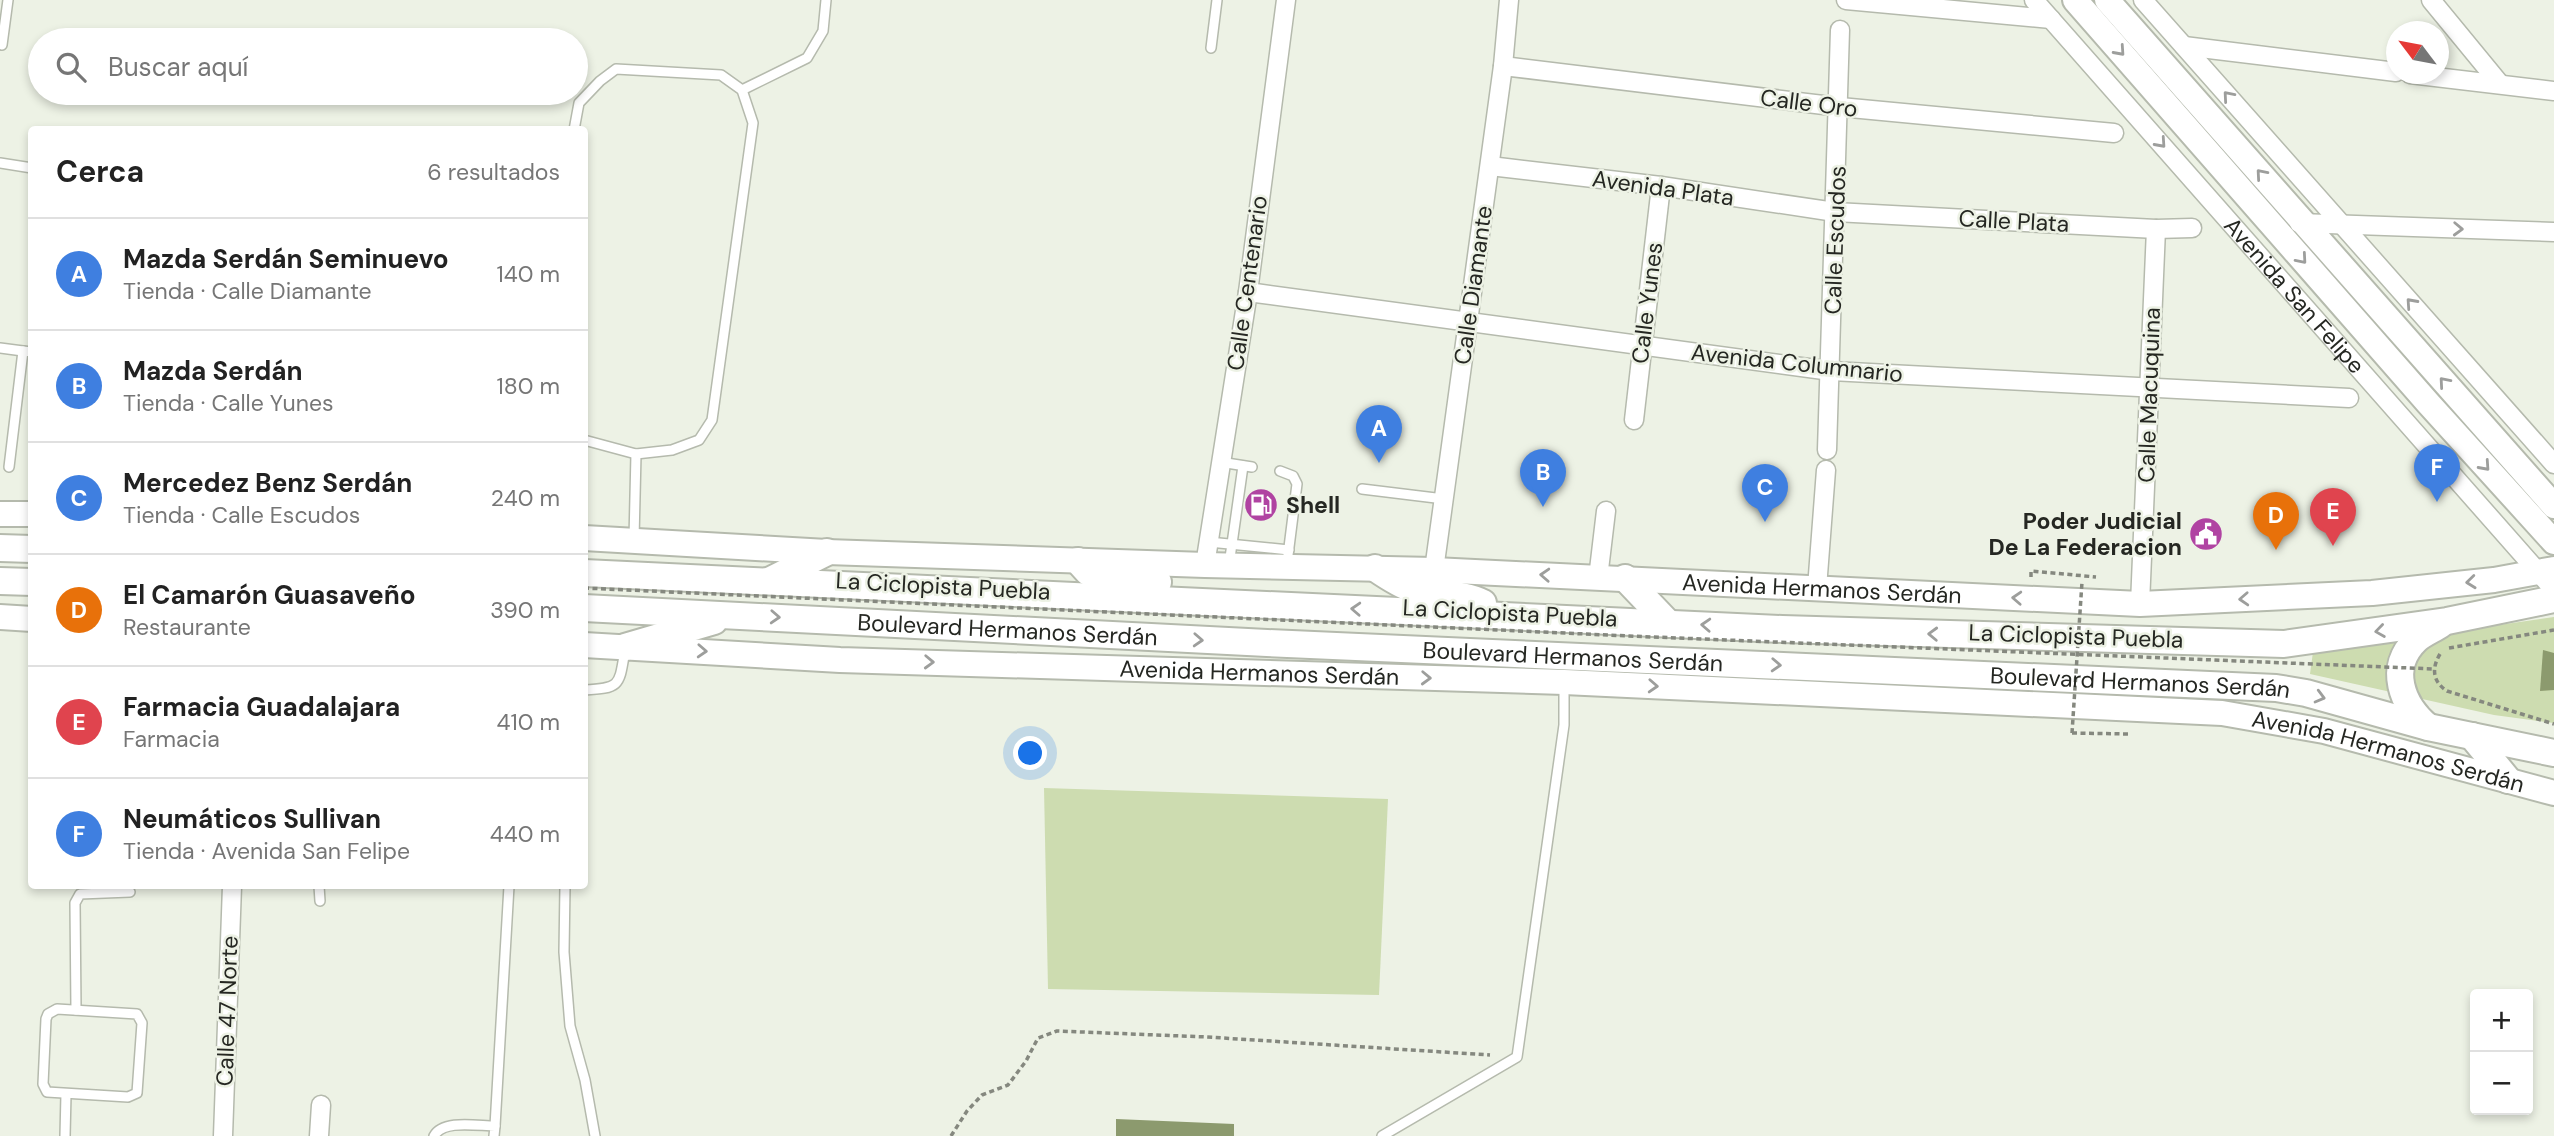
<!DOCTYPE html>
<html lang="es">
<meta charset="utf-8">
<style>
body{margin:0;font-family:"DM Sans",sans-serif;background:#f6f6f6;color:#222}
.controls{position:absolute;right:21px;bottom:21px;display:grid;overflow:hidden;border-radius:7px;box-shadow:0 4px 10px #0003}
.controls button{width:63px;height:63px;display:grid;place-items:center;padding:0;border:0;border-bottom:2px solid #e0e0e0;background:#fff;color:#222;font:35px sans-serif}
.compass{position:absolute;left:2386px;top:21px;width:63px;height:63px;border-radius:50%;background:#fff;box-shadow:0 4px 10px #0003;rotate:302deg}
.you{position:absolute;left:1031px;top:754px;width:24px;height:24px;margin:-18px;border:5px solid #fff;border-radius:50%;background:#1a73e8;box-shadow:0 0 0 10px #1a73e833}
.badge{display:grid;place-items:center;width:46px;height:46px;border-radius:50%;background:#b043a2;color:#fff;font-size:23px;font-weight:700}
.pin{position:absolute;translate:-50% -58px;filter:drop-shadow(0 2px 4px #0008)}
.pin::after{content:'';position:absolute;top:37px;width:24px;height:21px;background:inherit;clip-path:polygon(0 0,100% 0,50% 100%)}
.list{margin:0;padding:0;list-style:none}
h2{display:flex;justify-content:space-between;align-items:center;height:91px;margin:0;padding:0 28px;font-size:30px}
h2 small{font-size:23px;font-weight:400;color:#767676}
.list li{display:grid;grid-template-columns:46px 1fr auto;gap:21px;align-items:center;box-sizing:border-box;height:112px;padding:0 28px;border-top:2px solid #e0e0e0}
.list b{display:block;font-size:26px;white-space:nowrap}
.list p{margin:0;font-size:23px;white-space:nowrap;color:#767676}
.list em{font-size:23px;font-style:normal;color:#767676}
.icon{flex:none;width:38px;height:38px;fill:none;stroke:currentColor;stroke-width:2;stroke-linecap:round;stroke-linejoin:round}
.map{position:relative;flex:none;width:2554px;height:1136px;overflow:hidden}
.search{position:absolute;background:#fff;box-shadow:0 4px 10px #0003;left:28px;top:28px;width:560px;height:77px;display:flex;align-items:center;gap:18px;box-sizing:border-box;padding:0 24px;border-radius:38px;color:#767676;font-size:26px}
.panel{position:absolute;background:#fff;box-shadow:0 4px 10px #0003;left:28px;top:126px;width:560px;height:763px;border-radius:7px}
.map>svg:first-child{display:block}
.green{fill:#cddcb0}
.water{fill:#8c9a6e}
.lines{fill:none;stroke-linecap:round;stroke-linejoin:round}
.lane-casing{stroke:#b5baad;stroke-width:12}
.street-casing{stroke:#b5baad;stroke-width:21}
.secondary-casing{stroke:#b5baad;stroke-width:28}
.primary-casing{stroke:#b5baad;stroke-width:30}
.path{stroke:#85887f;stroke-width:3.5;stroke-dasharray:5 3.5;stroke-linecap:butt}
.lane{stroke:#fff;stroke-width:9}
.street{stroke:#fff;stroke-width:18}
.secondary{stroke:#fff;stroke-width:24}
.primary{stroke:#fff;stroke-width:26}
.path-bridge{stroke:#85887f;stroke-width:3.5;stroke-dasharray:5 3.5;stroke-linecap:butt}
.oneway{stroke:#9d9e9c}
.labels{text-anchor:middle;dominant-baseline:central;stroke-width:5;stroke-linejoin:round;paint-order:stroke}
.street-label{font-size:23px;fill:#252722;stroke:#edf2e5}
.poi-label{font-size:23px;font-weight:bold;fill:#252722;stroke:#edf2e5;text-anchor:start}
</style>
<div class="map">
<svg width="2554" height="1136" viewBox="0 0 2554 1136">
<rect width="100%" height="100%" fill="#edf2e5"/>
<g class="green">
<path d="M2554,617v106l-60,-8 -184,-41 3,-22z"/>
<path d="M1044,788l344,11 -9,196 -331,-6z"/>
</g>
<g class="water">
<path d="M2543,650l11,3v37l-14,1z"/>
<path d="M1116,1119l118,5v12h-118z"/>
</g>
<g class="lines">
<g class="lane-casing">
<g id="lane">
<path d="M2,45l6,-45"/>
<path d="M1211,48l6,-48"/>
<path d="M742,90l65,-32 16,-27 3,-31"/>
<path d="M574,130l5,-27 21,-22 16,-12 105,6 21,15 11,33 -41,297 -13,20 -27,10 -36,4 -52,-14"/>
<path d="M0,163l32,5"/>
<path d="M0,348l23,3"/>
<path d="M1220,462l32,5"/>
<path d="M9,467l14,-116 9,1"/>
<path d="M1280,471l13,5 4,8 -10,79"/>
<path d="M1362,489l82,10"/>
<path d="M634,539l2,-85"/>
<path d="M1209,542l80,8"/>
<path d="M1229,565l14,-99"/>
<path d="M584,690c37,-2 35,-4 41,-40"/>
<path d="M319,886l1,15"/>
<path d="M565,886l-1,66 6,74 15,54 10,56"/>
<path d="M57,1009l80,5 5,9 -5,70 -9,4 -81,-5 -4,-8 3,-65 2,-5z"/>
<path d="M76,1010l-1,-107 5,-9 50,-2"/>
<path d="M495,1126l14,-240"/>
<path d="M65,1136l1,-42"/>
<path d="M434,1136c9,-17 44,-10 61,-10l-1,10"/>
<path d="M1382,1136l135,-79 47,-332v-41"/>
</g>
</g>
<g class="street-casing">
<g id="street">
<path d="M1846,0l205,19"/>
<path id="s1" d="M2034,0l520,590"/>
<path d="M2143,0l411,464"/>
<path d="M2431,0l69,84"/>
<path d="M2184,46l212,26"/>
<path d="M1503,66l337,41 274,26"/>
<path d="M2410,74l144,17"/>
<path d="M1490,166l171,20 174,26 321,17 36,-1"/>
<path d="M2299,223l255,9"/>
<path d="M1248,292l583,79 518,27"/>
<path d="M1634,420l27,-234"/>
<path d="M1827,450l13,-420"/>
<path d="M1205,565l43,-273 38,-292"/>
<path d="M1434,570l69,-504 6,-66"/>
<path d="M1598,578l8,-67"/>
<path d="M1817,588l9,-118"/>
<path d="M2140,604l16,-375"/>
<path d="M223,1136l9,-250"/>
<path d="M319,1136l2,-31"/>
</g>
</g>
<g class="secondary-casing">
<g id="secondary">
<path d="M2075,0l353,403 126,139"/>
<path d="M2107,0l447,506"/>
<path d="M0,514h32"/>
<path id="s2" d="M584,538l243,14 378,13 229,5 706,34 232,-11 122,-13 60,-11"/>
<path d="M0,617l32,2"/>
<path id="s3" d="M584,645l256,15 724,22 658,31 102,18 230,62"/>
</g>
</g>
<g class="primary-casing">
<g id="primary">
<path d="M0,548l32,1"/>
<path d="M1078,561l10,11 13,5 57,5"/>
<path d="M1375,568c13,9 25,17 40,22 22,6 48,2 68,13"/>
<path d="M584,573l1198,56 502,15 163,-23 107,-22"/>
<path d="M1625,578l44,46"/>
<path d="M0,581l32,1"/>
<path d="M769,581l58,-29"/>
<path id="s4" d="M584,608l683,35 1009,45 30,5 122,34 126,26"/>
<path d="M625,647l89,-26"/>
<path d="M2428,727c-26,-22 -41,-59 -12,-87 6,-6 16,-10 24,-15"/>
<path d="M2472,736l36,44"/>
</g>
</g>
<g class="path">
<path d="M2031,577v-6l65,6"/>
<path d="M2449,648l105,-18"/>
<path d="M2440,654c-9,15 -7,28 7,37l107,33"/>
<path d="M2072,733l57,1"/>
<path d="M951,1136l16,-25 15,-16 26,-10 18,-24 12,-23 19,-7 150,6 283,18"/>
</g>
<use href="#lane" class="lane"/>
<use href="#street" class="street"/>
<use href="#secondary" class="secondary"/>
<use href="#primary" class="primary"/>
<g class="path-bridge">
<path d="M584,588l1045,48 805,33"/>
<path d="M2072,733l10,-151"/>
</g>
</g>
<defs><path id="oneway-chevron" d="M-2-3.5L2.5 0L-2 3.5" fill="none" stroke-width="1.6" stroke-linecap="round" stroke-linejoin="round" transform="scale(1.75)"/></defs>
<g class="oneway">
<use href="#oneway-chevron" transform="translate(2120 51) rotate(48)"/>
<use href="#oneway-chevron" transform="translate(2228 96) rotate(-131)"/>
<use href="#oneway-chevron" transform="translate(2161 143) rotate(48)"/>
<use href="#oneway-chevron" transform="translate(2261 174) rotate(-131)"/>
<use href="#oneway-chevron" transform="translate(2458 229) rotate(2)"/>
<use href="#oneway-chevron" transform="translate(2302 259) rotate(49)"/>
<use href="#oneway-chevron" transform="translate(2411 303) rotate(-132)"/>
<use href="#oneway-chevron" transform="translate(2444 382) rotate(-131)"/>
<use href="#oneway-chevron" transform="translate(2485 466) rotate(48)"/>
<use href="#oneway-chevron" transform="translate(1545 575) rotate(-177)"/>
<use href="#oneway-chevron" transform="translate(2471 582) rotate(174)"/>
<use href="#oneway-chevron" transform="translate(2017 598) rotate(-177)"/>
<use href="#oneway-chevron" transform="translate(2244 599) rotate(177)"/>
<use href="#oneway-chevron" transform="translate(1356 609) rotate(-177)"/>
<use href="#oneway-chevron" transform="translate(775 617) rotate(3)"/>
<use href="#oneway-chevron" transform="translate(1706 625) rotate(-177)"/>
<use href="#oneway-chevron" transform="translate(2380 631) rotate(172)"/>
<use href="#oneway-chevron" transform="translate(1933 634) rotate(-178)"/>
<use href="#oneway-chevron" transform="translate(1198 640) rotate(3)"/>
<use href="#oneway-chevron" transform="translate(702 651) rotate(3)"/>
<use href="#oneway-chevron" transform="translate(929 662) rotate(2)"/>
<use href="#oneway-chevron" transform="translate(1776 665) rotate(3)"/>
<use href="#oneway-chevron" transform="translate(1426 678) rotate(2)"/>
<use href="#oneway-chevron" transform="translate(1653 686) rotate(3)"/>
<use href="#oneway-chevron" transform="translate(2320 697) rotate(15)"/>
</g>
<defs>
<g id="fuel-disc" transform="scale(1.75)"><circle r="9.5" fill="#b043a2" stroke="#edf2e5"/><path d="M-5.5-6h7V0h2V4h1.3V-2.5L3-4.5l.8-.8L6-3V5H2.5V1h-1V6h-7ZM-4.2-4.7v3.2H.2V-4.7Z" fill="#fff"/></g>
<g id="civic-disc" transform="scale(1.75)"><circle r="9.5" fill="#b043a2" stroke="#edf2e5"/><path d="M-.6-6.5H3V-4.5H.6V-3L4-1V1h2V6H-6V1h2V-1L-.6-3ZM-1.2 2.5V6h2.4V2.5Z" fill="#fff"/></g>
</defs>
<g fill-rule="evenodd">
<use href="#fuel-disc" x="1261" y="505"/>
<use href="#civic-disc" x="2206" y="534"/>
</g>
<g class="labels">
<g class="street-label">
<text transform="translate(1809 103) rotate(7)">Calle Oro</text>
<text transform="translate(1663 188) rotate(8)">Avenida Plata</text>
<text transform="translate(2014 221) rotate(3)">Calle Plata</text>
<text transform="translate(1835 240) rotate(-88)">Calle Escudos</text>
<text transform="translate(1247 283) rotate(-82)">Calle Centenario</text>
<text transform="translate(1473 285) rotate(-82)">Calle Diamante</text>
<text stroke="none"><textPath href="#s1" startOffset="394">Avenida San Felipe</textPath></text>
<text transform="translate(1647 303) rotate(-83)">Calle Yunes</text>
<text transform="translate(1797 363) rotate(6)">Avenida Columnario</text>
<text transform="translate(2149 395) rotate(-88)">Calle Macuquina</text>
<text transform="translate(943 586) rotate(3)">La Ciclopista Puebla</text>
<text stroke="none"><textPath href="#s2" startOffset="1239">Avenida Hermanos Serdán</textPath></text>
<text transform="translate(1510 613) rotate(3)">La Ciclopista Puebla</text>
<text stroke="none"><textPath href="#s4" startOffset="424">Boulevard Hermanos Serdán</textPath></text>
<text transform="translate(2076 636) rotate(2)">La Ciclopista Puebla</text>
<text stroke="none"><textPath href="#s4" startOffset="990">Boulevard Hermanos Serdán</textPath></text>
<text stroke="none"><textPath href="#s3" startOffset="676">Avenida Hermanos Serdán</textPath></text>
<text stroke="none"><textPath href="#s4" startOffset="1558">Boulevard Hermanos Serdán</textPath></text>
<text stroke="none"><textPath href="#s3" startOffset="1810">Avenida Hermanos Serdán</textPath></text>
<text transform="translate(227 1011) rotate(-88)">Calle 47 Norte</text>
</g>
<g class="poi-label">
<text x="1286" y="505">Shell</text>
<text x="2182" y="521" text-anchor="end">Poder Judicial<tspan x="2182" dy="26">De La Federacion</tspan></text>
</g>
</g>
</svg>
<div class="controls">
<button>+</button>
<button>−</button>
</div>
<svg class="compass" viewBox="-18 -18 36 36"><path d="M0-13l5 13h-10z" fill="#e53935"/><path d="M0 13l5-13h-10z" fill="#767676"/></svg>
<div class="you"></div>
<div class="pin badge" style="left:1379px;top:463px;background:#3f7fe0">A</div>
<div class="pin badge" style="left:1543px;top:507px;background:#3f7fe0">B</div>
<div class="pin badge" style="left:1765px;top:522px;background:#3f7fe0">C</div>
<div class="pin badge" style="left:2276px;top:550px;background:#e8710a">D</div>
<div class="pin badge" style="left:2333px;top:546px;background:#e0444e">E</div>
<div class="pin badge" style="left:2437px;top:502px;background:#3f7fe0">F</div>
<div class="search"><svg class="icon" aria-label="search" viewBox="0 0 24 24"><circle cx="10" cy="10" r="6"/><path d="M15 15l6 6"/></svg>Buscar aquí</div>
<section class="panel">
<h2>Cerca<small>6 resultados</small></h2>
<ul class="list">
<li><span class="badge" style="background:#3f7fe0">A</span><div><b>Mazda Serdán Seminuevo</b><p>Tienda · Calle Diamante</p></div><em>140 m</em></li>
<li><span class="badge" style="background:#3f7fe0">B</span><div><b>Mazda Serdán</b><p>Tienda · Calle Yunes</p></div><em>180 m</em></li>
<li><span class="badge" style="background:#3f7fe0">C</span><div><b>Mercedez Benz Serdán</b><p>Tienda · Calle Escudos</p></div><em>240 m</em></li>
<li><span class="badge" style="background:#e8710a">D</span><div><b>El Camarón Guasaveño</b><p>Restaurante</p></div><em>390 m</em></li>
<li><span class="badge" style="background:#e0444e">E</span><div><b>Farmacia Guadalajara</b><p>Farmacia</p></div><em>410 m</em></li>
<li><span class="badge" style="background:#3f7fe0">F</span><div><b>Neumáticos Sullivan</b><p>Tienda · Avenida San Felipe</p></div><em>440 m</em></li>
</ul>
</section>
</div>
